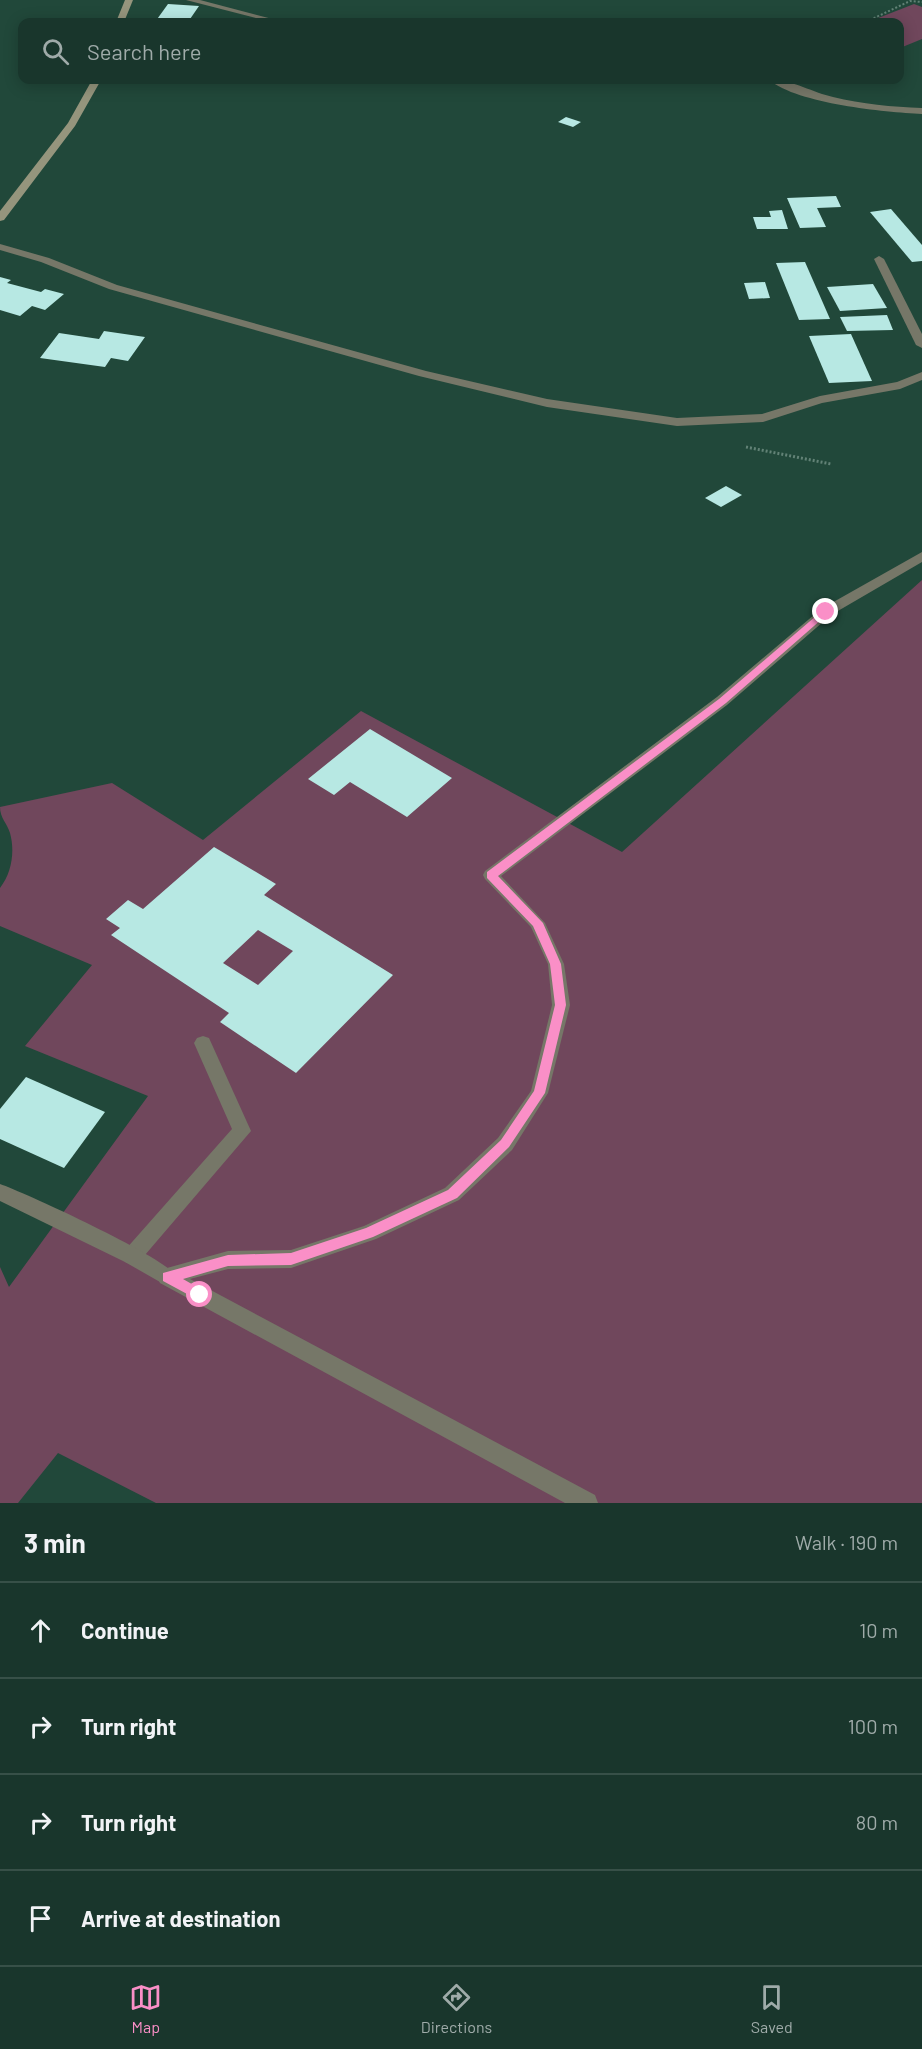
<!DOCTYPE html>
<meta charset="utf-8">
<style>
body{margin:0;font-family:Barlow,sans-serif;background:#223e34;color:#f1f3f6}
.stop{position:absolute;width:18px;height:18px;margin:-14px;border:4px solid #fa8fc7;border-radius:50%;background:#fff}
.stop.end{background:#fa8fc7;border-color:#fff;box-shadow:0 2px 6px #0008}
.list{margin:0;padding:0;list-style:none}
h2{display:flex;justify-content:space-between;align-items:center;height:78px;margin:0;padding:0 24px;font-size:26px}
h2 small{font-size:20px;font-weight:400;color:#9faba9}
.list li{display:grid;grid-template-columns:39px 1fr auto;gap:18px;align-items:center;box-sizing:border-box;height:96px;padding:0 24px;border-top:2px solid #375048}
.list b{display:block;font-size:22px;white-space:nowrap}
.list em{font-size:20px;font-style:normal;color:#9faba9}
.icon{flex:none;width:33px;height:33px;fill:none;stroke:currentColor;stroke-width:2;stroke-linecap:round;stroke-linejoin:round}
.map{position:relative;flex:none;width:922px;height:1503px;overflow:hidden}
.search{position:absolute;background:#19362c;box-shadow:0 3px 15px #0003;left:18px;right:18px;top:18px;height:66px;display:flex;align-items:center;gap:15px;box-sizing:border-box;padding:0 21px;border-radius:12px;color:#9faba9;font-size:22px}
.sheet{height:462px;background:#19362c}
nav{display:flex;justify-content:space-around;align-items:center;box-sizing:border-box;height:84px;border-top:2px solid #375048;background:#19362c;font-size:16px;color:#9faba9}
nav a{display:grid;justify-items:center;gap:3px}
nav .on{color:#fa8fc7}
.map>svg:first-child{display:block}
.green{fill:#70475c}
.building{fill:#b7e8e3;fill-rule:evenodd}
.lines{fill:none;stroke-linecap:round;stroke-linejoin:round}
.path-far1{stroke:#628276;stroke-width:2;stroke-dasharray:2 2;stroke-linecap:butt}
.path{stroke:#628276;stroke-width:3;stroke-dasharray:2 2;stroke-linecap:butt}
.service{fill:#767768;fill-rule:evenodd}
.minor{fill:#767768;fill-rule:evenodd}
.secondary{fill:#95957d;fill-rule:evenodd}
.route{fill:#fa8fc7}
</style>
<div class="map">
<svg width="922" height="1503" viewBox="0 0 922 1503">
<rect width="100%" height="100%" fill="#21483a"/>
<g class="green">
<path d="M914,4l8,3v32l-22,9v-26h-32z"/>
<path d="M922,580v923h-766l-98,-50 -40,50h-18v-236l9,20 139,-191 -123,-50 67,-81 -92,-39v-38c12,-15 15,-37 10,-55 -3,-10 -10,-15 -10,-26l112,-24 91,57 158,-129 261,141z"/>
</g>
<g class="building">
<path d="M168,4l31,2 -11,16h-33z"/>
<path d="M566,117l15,5 -8,5 -15,-5z"/>
<path d="M836,196l5,11 -24,1 9,19 -26,1 -13,-30z"/>
<path d="M891,209l31,36v16l-10,1 -42,-50z"/>
<path d="M782,210l6,19h-31l-4,-12h18l-2,-6z"/>
<path d="M805,262l25,57 -31,1 -23,-57z"/>
<path d="M0,277l11,3 -4,3 34,9 4,-3 19,5 -19,16 -13,-4 -12,10 -20,-6z"/>
<path d="M765,282l5,16 -21,1 -5,-16z"/>
<path d="M873,284l14,24 -47,3 -13,-24z"/>
<path d="M887,315l6,15 -46,1 -7,-14z"/>
<path d="M104,331l41,6 -17,24 -17,-3 -6,9 -65,-9 19,-25 40,6z"/>
<path d="M851,334l21,47 -43,2 -20,-47z"/>
<path d="M726,486l16,9 -21,12 -16,-9z"/>
<path d="M370,729l82,49 -45,39 -57,-35 -16,13 -26,-16z"/>
<path d="M214,847l62,37 -12,11 129,80 -97,98 -76,-51 9,-9 -118,-78 9,-7 -14,-9 22,-19 15,9zM258,930l35,21 -35,34 -35,-22z"/>
<path d="M26,1077l79,35 -41,56 -64,-29v-30z"/>
</g>
<g class="lines">
<path class="path-far1" d="M870,20l40,-19 12,1"/>
<path class="path" d="M746,447l85,17"/>
<g class="service">
<path d="M186,0h14l84,22h-13z"/>
<path d="M394,19h105l4,3h-113z"/>
<path d="M769,80c20,-2 44,13 64,17 29,7 59,10 89,11v6c-38,-2 -123,-10 -153,-34z"/>
<path d="M0,244l49,14 68,27 309,86 121,28 130,19 85,-4 58,-18 77,-14 25,-10v8l-22,9 -78,14 -59,19 -86,4 -130,-19 -128,-31 -310,-87 -68,-27 -41,-12z"/>
<path d="M879,256l5,3 38,75v14l-6,-3 -42,-86z"/>
<path d="M922,552v10l-91,53 -104,90 -226,171 44,47 19,41 6,41 -22,88 -36,57 -53,50 -83,39 -85,29 -63,1 -38,10 405,216 3,8h-33l-405,-220 -3,-6 3,-6 7,-3 61,-17 63,-1 73,-24 81,-38 53,-50 33,-47 21,-86 -4,-41 -17,-37 -46,-48 -2,-4 2,-4 232,-174 104,-88z"/>
<path d="M203,1036l6,2 42,93 -112,131 -7,3 -7,-3 -3,-6 3,-6 107,-121 -38,-86 3,-5z"/>
</g>
<path class="minor" d="M0,1184c26,9 169,75 177,93l-3,6 -7,3 -42,-24 -125,-61z"/>
<g class="secondary">
<path d="M125,0h8l-9,22h-8z"/>
<path d="M92,80h9l-26,46 -71,94 -4,1v-10l68,-88z"/>
</g>
</g>
<path class="route" d="M823,610l7,2 -104,91 -228,173 45,47 18,41 5,41 -21,88 -36,54 -52,51 -84,39 -82,28 -63,1 -45,13 21,12 2,4 -6,6 -37,-20v-8l65,-18 63,-2 75,-25 82,-38 53,-50 33,-49 21,-86 -5,-41 -17,-38 -46,-48v-6l232,-173z"/>
</svg>
<div class="stop" style="left:200px;top:1295px"></div>
<div class="stop end" style="left:826px;top:612px"></div>
<div class="search"><svg class="icon" aria-label="search" viewBox="0 0 24 24"><circle cx="10" cy="10" r="6"/><path d="M15 15l6 6"/></svg>Search here</div>
</div>
<section class="sheet">
<h2>3 min<small>Walk · 190 m</small></h2>
<ul class="list">
<li><svg class="icon" aria-label="ahead" viewBox="0 0 24 24"><path d="M12 20V5M6 11l6-6 6 6"/></svg><div><b>Continue</b></div><em>10 m</em></li>
<li><svg class="icon" aria-label="right" viewBox="0 0 24 24"><path d="M7 20v-9h11M14 6l5 5-5 5"/></svg><div><b>Turn right</b></div><em>100 m</em></li>
<li><svg class="icon" aria-label="right" viewBox="0 0 24 24"><path d="M7 20v-9h11M14 6l5 5-5 5"/></svg><div><b>Turn right</b></div><em>80 m</em></li>
<li><svg class="icon" aria-label="arrive" viewBox="0 0 24 24"><path d="M6 21V4h12l-3 4 3 4H6"/></svg><div><b>Arrive at destination</b></div></li>
</ul>
</section>
<nav>
<a class="on"><svg class="icon" aria-label="map" viewBox="0 0 24 24"><path d="M3 6l6-2 6 2 6-2v14l-6 2-6-2-6 2zM9 4v14M15 6v14"/></svg>Map</a>
<a><svg class="icon" aria-label="directions" viewBox="0 0 24 24"><path d="M12 3l9 9-9 9-9-9zM9 14v-3h6M13 9l2 2-2 2"/></svg>Directions</a>
<a><svg class="icon" aria-label="saved" viewBox="0 0 24 24"><path d="M7 4h10v16l-5-4-5 4z"/></svg>Saved</a>
</nav>
